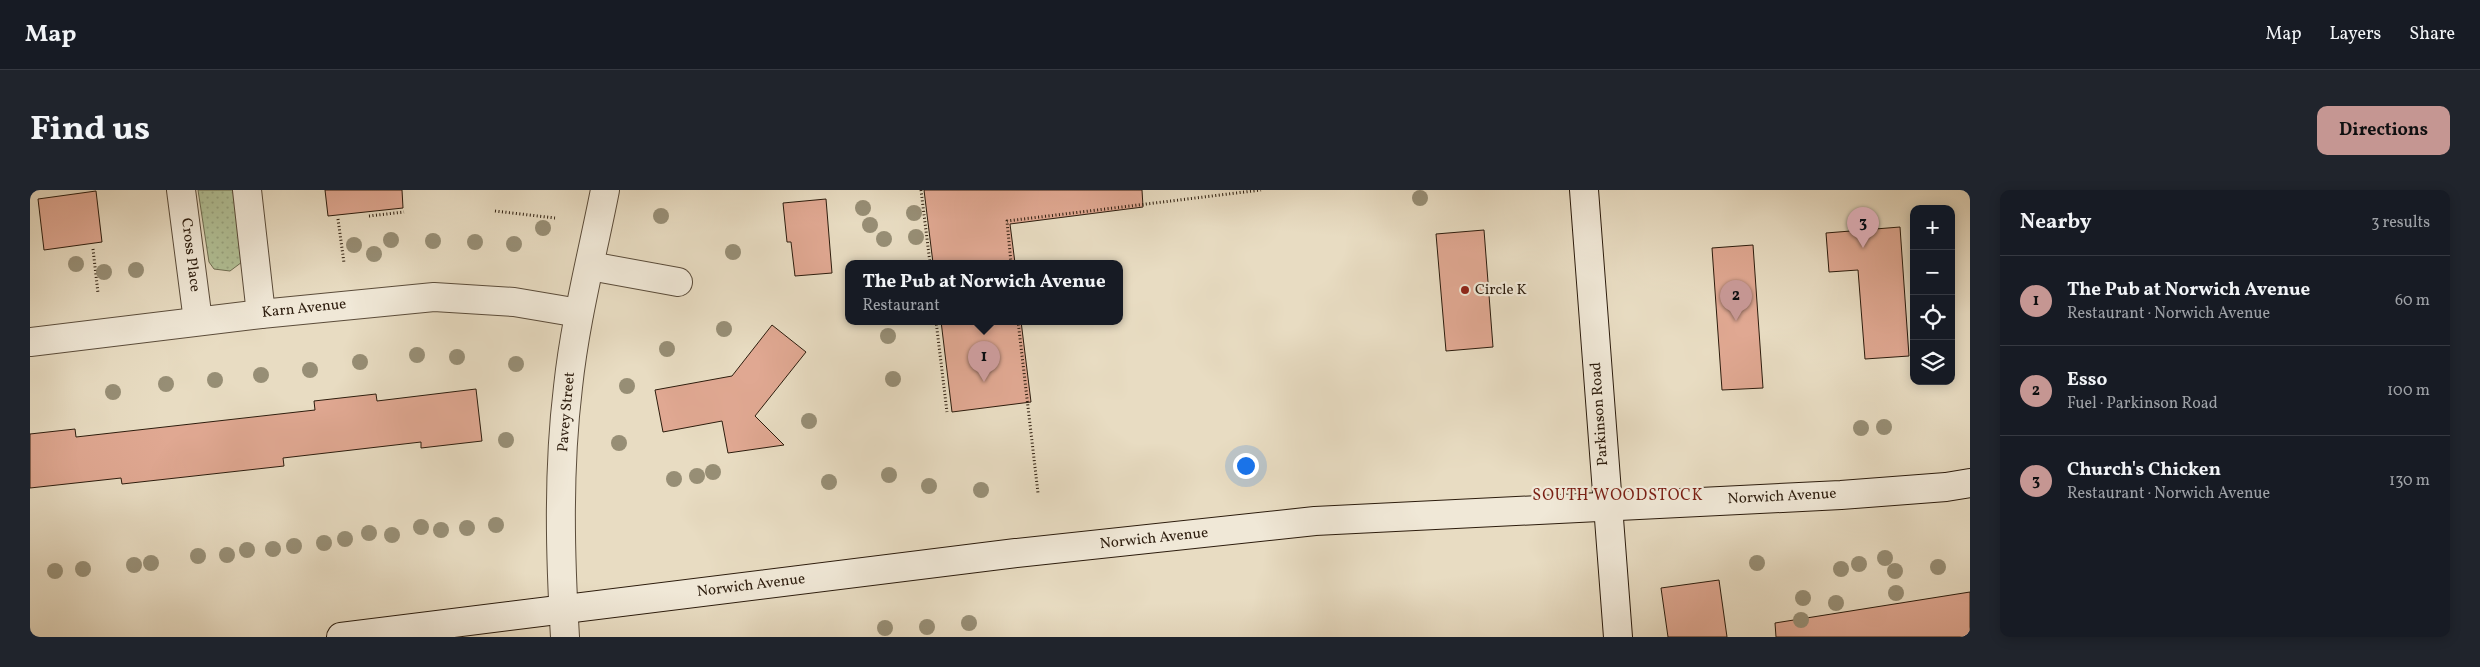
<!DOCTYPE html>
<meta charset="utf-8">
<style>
body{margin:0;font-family:Vollkorn,serif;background:#20242c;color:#f1f3f6}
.controls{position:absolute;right:15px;top:15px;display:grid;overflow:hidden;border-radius:10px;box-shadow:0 2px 12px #0003}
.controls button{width:45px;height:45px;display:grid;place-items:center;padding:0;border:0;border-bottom:1px solid #363941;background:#171b24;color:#f1f3f6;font:25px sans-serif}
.you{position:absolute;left:1215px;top:275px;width:18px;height:18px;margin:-12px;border:4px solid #fff;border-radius:50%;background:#1a73e8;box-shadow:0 0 0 8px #1a73e833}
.badge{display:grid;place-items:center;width:32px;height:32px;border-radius:50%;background:#c59692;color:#111;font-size:16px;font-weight:700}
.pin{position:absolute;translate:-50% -41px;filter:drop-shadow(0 1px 2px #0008)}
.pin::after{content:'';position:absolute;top:26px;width:18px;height:15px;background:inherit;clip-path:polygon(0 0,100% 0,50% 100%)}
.popup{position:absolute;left:815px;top:70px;width:278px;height:65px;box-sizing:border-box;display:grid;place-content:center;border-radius:10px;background:#171b24;filter:drop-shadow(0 1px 4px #0005);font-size:16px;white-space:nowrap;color:#9ea1a6}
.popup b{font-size:19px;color:#f1f3f6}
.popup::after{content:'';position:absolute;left:50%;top:100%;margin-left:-10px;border:10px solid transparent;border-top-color:#171b24}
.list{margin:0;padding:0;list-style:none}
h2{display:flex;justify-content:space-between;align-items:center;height:65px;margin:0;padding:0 20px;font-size:21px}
h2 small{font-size:16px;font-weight:400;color:#9ea1a6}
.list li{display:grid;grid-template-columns:32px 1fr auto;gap:15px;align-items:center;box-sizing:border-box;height:90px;padding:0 20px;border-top:1px solid #363941}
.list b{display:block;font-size:19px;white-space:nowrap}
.list p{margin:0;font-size:16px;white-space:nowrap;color:#9ea1a6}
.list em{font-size:16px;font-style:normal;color:#9ea1a6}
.icon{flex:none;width:28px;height:28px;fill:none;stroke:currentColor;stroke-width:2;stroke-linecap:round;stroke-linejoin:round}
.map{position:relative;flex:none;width:1940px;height:447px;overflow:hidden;border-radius:10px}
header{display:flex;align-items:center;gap:30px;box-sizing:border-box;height:70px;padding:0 25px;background:#171b24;border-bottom:1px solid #363941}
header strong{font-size:24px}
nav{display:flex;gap:28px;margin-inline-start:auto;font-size:18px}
.intro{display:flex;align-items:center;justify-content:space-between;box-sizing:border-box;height:120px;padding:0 30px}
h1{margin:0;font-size:35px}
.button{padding:12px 22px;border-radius:10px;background:#c59692;color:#111;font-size:18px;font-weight:700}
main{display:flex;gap:30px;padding:0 30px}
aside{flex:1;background:#171b24;border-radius:10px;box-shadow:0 2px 12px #0003}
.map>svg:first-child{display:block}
.grass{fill:url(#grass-dots);stroke:#6f6e52}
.building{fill:#e0a892;stroke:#2c1c0d}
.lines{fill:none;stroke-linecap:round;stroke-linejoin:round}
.street-casing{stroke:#5b4c3a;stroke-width:30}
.secondary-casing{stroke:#2c1c0d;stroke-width:30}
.path{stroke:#2c1c0d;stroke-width:3;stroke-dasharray:1 2.5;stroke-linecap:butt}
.street{stroke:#f0e8d7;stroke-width:28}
.secondary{stroke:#f0e8d7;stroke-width:28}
.tree{fill:#978e75}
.poi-dot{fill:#8f2418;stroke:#f0e8d7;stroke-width:2}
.labels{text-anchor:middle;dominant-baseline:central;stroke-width:4.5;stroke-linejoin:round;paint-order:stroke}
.street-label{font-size:15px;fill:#2c1c0d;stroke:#f0e8d7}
.poi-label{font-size:15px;fill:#2c1c0d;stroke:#f0e8d7;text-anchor:start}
.neighbourhood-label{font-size:16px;letter-spacing:1px;fill:#7a1f14;stroke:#f0e8d7}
</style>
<header>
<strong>Map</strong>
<nav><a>Map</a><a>Layers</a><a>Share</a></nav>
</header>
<div class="intro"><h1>Find us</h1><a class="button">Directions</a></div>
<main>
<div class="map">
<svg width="1940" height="447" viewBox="0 0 1940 447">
<defs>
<pattern id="grass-dots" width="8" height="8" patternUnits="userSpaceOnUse" patternTransform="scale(1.25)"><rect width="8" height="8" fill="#b2c197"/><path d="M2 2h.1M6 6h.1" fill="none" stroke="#99a581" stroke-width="1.8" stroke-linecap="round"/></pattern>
</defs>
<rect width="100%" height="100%" fill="#e8dcc2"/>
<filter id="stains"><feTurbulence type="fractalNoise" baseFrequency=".004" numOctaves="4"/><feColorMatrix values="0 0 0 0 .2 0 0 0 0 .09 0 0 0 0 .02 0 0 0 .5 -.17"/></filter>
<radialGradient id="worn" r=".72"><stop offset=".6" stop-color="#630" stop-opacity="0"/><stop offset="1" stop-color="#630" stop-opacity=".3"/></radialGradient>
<path class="grass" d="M168,0h38l6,72 -12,9 -16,-2 -5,-7z"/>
<g class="building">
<path d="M295,0h77l1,18 -75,8z"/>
<path d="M894,0h218l1,17 -133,17 5,39h-82z"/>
<path d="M66,1l6,51 -58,8 -6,-51z"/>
<path d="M796,9l6,74 -37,3 -4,-34h-4l-4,-39z"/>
<path d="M1870,37l9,129 -44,3 -7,-89 -29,2 -3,-39z"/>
<path d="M1454,40l9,117 -47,4 -10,-117z"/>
<path d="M1723,55l10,143 -41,2 -10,-142z"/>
<path d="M911,131h80l10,81 -79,10z"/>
<path d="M742,135l34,27 -51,64 29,29 -56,8 -6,-32 -59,11 -8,-42 77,-14z"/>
<path d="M446,199l6,52 -61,7v-6l-138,16 1,8 -162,18 -1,-6 -91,10v-54l45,-5 1,8 239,-27 -1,-9 62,-7 1,7z"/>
<path d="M1689,390l8,57h-59l-7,-49z"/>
<path d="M1940,402v45h-194l-1,-14z"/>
</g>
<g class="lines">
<g class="street-casing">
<g id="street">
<path d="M151,0l17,131"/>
<path d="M217,0l14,124"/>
<path d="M560,76l88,16"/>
<path d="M0,152l231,-28 173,-17 80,5 65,11"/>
<path d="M535,447c-5,-83 -7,-167 3,-250 7,-66 24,-131 37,-197"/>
</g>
</g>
<g class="secondary-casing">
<g id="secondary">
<path d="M1554,0l34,447"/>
<path d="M311,447l675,-84 299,-32 526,-26 105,-8 24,-4"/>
</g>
</g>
<g class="path">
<path d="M891,0l9,73"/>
<path d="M465,21l60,7"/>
<path d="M339,26l35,-4"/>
<path d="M308,29l6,44"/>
<path d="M63,59l5,44"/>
<path d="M981,73l-4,-42 254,-31"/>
<path d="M906,131l11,91"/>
<path d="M988,131l20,172"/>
</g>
<use href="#street" class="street"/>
<use href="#secondary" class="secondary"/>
</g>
<g class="tree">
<circle cx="1390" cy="8" r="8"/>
<circle cx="833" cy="18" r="8"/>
<circle cx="884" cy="23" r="8"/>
<circle cx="631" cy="26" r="8"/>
<circle cx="840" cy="35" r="8"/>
<circle cx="513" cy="38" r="8"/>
<circle cx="886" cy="47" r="8"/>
<circle cx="854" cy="49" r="8"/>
<circle cx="361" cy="50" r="8"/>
<circle cx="403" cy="51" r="8"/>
<circle cx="445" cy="52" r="8"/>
<circle cx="484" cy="54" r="8"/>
<circle cx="324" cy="55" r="8"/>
<circle cx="703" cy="62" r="8"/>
<circle cx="344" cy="64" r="8"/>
<circle cx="46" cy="74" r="8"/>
<circle cx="106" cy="80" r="8"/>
<circle cx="74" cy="82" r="8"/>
<circle cx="694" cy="139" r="8"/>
<circle cx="858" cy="146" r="8"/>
<circle cx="637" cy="159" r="8"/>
<circle cx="387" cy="165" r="8"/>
<circle cx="427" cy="167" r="8"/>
<circle cx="330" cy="172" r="8"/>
<circle cx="486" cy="174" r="8"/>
<circle cx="280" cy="180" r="8"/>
<circle cx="231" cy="185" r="8"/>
<circle cx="863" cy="189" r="8"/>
<circle cx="185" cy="190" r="8"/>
<circle cx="136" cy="194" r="8"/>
<circle cx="597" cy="196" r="8"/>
<circle cx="83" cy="202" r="8"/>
<circle cx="779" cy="231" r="8"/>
<circle cx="1854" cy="237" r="8"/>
<circle cx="1831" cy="238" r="8"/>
<circle cx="476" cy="250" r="8"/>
<circle cx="589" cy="253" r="8"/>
<circle cx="683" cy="282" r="8"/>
<circle cx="859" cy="285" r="8"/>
<circle cx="667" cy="286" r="8"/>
<circle cx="644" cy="289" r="8"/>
<circle cx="799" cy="292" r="8"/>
<circle cx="899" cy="296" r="8"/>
<circle cx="951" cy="300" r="8"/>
<circle cx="466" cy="335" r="8"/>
<circle cx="391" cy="337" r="8"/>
<circle cx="437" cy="338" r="8"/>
<circle cx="411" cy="340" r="8"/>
<circle cx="339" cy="343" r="8"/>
<circle cx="362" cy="345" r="8"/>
<circle cx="315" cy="349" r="8"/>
<circle cx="294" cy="353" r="8"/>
<circle cx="264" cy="356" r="8"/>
<circle cx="243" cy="359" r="8"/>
<circle cx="217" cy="360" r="8"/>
<circle cx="197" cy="365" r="8"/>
<circle cx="168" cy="366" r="8"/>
<circle cx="1855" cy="368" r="8"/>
<circle cx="121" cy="373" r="8"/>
<circle cx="1727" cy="373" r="8"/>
<circle cx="1829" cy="374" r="8"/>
<circle cx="104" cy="375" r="8"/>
<circle cx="1908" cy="377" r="8"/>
<circle cx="53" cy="379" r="8"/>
<circle cx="1811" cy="379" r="8"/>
<circle cx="25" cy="381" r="8"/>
<circle cx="1865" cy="381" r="8"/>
<circle cx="1866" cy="403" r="8"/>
<circle cx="1773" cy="408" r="8"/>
<circle cx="1806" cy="413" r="8"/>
<circle cx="1771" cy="430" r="8"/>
<circle cx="939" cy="433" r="8"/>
<circle cx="897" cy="437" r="8"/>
<circle cx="855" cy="438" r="8"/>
</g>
<circle class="poi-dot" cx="1435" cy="100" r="5"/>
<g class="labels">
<g class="street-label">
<text transform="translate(160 65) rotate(83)">Cross Place</text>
<text transform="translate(274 119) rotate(-6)">Karn Avenue</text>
<text transform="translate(537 222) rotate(-85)">Pavey Street</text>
<text transform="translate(1570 224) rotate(-94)">Parkinson Road</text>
<text transform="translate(1752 307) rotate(-3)">Norwich Avenue</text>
<text transform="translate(1124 349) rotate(-6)">Norwich Avenue</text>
<text transform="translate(721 396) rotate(-7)">Norwich Avenue</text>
</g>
<g class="poi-label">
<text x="1445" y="100">Circle K</text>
</g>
<g class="neighbourhood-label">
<text x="1588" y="306">SOUTH WOODSTOCK</text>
</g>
</g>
<rect width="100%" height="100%" filter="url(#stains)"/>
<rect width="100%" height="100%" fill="url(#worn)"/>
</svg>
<div class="controls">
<button>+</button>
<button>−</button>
<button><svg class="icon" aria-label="locate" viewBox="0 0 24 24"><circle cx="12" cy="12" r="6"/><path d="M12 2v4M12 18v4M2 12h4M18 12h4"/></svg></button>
<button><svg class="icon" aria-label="layers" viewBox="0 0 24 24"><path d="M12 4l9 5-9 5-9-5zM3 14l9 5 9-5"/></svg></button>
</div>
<div class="you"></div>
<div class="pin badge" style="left:954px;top:192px">1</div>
<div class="popup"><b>The Pub at Norwich Avenue</b>Restaurant</div>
<div class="pin badge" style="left:1706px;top:131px">2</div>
<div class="pin badge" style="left:1833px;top:58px">3</div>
</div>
<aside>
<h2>Nearby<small>3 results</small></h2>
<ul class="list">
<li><span class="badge">1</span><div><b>The Pub at Norwich Avenue</b><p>Restaurant · Norwich Avenue</p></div><em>60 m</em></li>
<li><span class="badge">2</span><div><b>Esso</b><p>Fuel · Parkinson Road</p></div><em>100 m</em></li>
<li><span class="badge">3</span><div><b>Church's Chicken</b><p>Restaurant · Norwich Avenue</p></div><em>130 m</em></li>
</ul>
</aside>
</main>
